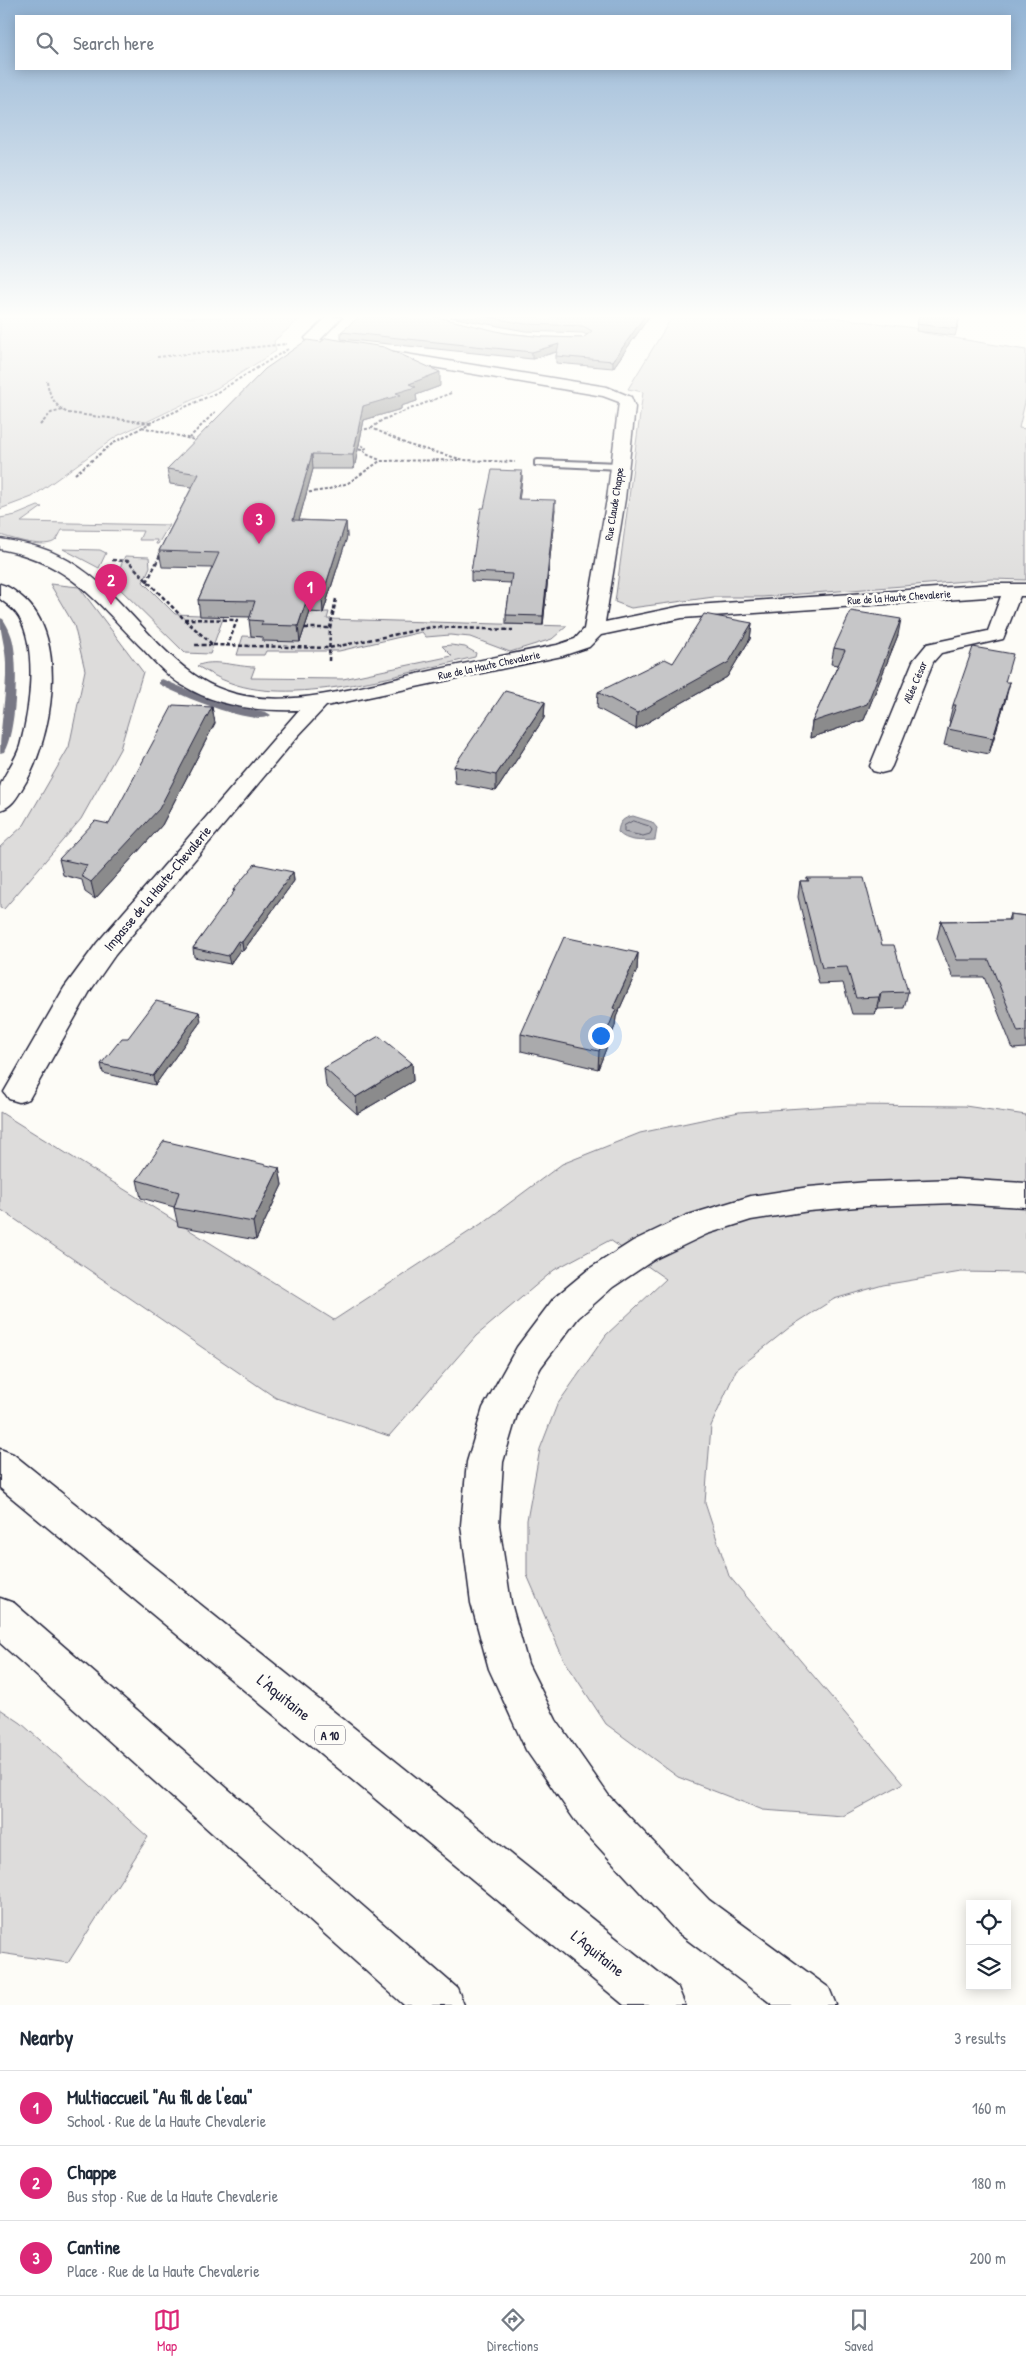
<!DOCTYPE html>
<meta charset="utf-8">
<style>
body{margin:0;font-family:"Patrick Hand",sans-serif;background:#f2f2f3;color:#1f2937}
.controls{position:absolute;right:15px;bottom:15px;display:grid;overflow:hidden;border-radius:0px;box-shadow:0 2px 12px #0003}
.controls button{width:45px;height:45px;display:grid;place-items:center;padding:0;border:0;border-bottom:1px solid #e0e1e3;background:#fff;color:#1f2937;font:25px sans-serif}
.you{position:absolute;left:600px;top:1035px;width:18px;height:18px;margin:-12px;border:4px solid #fff;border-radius:50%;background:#1a73e8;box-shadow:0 0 0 8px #1a73e833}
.badge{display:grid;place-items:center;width:32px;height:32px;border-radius:50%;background:#db2777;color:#fff;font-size:16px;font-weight:700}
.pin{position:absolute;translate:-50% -41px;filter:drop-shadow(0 1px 2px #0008)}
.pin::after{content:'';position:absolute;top:26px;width:18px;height:15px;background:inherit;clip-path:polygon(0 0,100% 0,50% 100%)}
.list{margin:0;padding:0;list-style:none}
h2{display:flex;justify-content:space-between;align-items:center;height:65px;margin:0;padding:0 20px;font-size:21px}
h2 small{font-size:16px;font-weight:400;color:#747a83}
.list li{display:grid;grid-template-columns:32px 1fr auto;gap:15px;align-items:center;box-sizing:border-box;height:75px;padding:0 20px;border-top:1px solid #e0e1e3}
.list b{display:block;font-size:19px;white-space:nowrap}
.list p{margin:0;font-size:16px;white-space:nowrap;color:#747a83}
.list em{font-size:16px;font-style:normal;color:#747a83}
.icon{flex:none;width:28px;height:28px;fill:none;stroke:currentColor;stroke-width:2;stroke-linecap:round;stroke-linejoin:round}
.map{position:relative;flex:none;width:1026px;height:2005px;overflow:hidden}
.search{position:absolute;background:#fff;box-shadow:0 2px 12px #0003;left:15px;right:15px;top:15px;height:55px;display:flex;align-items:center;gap:12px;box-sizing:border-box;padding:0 18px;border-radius:0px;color:#747a83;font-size:19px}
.sheet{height:290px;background:#fff}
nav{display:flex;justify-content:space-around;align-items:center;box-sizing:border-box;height:70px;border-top:1px solid #e0e1e3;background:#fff;font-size:14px;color:#747a83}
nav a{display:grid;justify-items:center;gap:2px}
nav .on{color:#db2777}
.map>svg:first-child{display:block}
.green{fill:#dddcdb;stroke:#807f8b}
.water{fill:#b2b2b7;stroke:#787885}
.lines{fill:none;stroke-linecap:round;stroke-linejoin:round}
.shore{stroke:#5c5c6d;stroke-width:1}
.stream{fill:#787885;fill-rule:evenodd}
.service-casing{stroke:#22223b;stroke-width:4}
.minor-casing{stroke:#22223b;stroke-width:3}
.motorway-casing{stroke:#22223b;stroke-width:3}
.path-far1{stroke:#22223b;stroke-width:2;stroke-dasharray:3 2;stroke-linecap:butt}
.path{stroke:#22223b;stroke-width:2.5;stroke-dasharray:4 2.5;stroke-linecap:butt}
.service{fill:#fdfcf7;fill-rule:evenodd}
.minor{fill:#fdfcf7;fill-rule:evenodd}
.motorway{fill:#fdfcf7;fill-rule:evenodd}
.wall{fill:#aaaaac;stroke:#22223b}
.shaded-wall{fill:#8b8b8c;stroke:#22223b}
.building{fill:#c6c6c8;stroke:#22223b}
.labels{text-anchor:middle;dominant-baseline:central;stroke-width:5;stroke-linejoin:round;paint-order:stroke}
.far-street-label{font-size:11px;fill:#22223b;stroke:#fdfcf7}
.shield{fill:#fdfcf7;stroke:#646373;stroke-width:1}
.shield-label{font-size:12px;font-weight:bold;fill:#22223b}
.street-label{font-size:14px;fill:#22223b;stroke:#fdfcf7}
.near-street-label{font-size:16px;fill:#22223b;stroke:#fdfcf7}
</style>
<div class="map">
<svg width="1026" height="2005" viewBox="0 0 1026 2005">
<rect width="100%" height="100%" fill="#fdfcf7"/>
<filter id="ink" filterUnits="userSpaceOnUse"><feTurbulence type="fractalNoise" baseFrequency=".02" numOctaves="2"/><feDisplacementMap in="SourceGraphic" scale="10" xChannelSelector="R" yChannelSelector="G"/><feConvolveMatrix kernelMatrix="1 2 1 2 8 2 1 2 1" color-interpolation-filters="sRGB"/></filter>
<g filter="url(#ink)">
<g class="green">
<path d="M0,317h302l-28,24 2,10 -59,37 -100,48 -85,61 -32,12z"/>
<path d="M672,317h160l82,11 10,5 102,17v48l-7,30 7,1v151l-34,-1 -230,18h-48l-83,11 -16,-6 28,-210 -15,-3z"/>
<path d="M38,506l4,1 -21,15 148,3 -11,19h-2l1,-4h-18l4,-9 -81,-1c-2,3 -4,8 -6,10 -10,10 -45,-2 -56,-5v-17l16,-3z"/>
<path d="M63,549l37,1 6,3 -7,15z"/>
<path d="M125,556l24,1 1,10 -7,15 32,32 49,2 -14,38 -25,-1 -76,-75 9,-6z"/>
<path d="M50,584l29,3 64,85 -23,77 -39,70 -77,90 -4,-1v-61l24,-22 45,-78 16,-77 -11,-45z"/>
<path d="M310,612h19l-2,7 240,7 -15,13 -42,13 -40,-15 -20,-2 -24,2 -4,-5 -83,19h-73l-2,4h-27l6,-19 22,1z"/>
<path d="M451,645l14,2 11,6 -1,4c-67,15 -178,50 -244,26 -12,-4 -23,-11 -34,-17 16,-8 40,1 58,1l-4,11 92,1 109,-23 -10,-10z"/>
<path d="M849,1105l116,1 61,9v158l-65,-1 -78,13 -49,14 -44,28 -54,43 -25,56 -6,77 24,73 175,207 -61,33 -80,-6 -85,-33 -72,-53 -43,-66 -36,-83v-55l13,-71 17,-44 49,-70 60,-56 -56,-39 -56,30 -78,66 -87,100 -113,-38 -276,-189v-97l334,208 150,-98 78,-58 78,-31 99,-21z"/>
<path d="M0,1709l21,14 127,114 -80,126 -68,-10z"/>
</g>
<path class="water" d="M633,816l19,6 5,6 -2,12c-12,1 -29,2 -37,-8 1,-10 5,-14 15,-16z"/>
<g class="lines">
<path class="shore" d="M633,821l16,5 3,4 -2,4 -7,2 -19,-4v-6z"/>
<g class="stream">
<path d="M0,618l3,1c6,9 10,19 11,29 4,24 2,84 -10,104l-4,1c0,-30 7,-59 6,-89 0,-16 -6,-30 -6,-46z"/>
<path d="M162,679l54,23 50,10 5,3c-15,13 -95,-21 -112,-31v-4z"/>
</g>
<g class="service-casing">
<path id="service" d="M538,460l82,3 5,3 -5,3 -85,-4v-4z"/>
</g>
<g class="minor-casing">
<path id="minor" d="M327,317h15l-22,23 287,47 24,10 4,10 -10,92 -20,123 77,-16 311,-22h33v12h-6l-17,43 -62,14 -8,9 -41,104 -3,5 -8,2 -8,-2 -3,-5 43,-105 14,-17 61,-13 13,-35 -319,22 -81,17 -12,12 -27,9 -236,50 -29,31 -182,218 -25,36 -61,108 -10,3 -10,-3 -5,-7 60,-104 33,-45 202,-233c-42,1 -81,-3 -117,-25 -15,-9 -27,-23 -39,-36 -48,-48 -72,-86 -143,-100v-10c20,3 40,7 58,16 56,27 86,84 135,119 64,47 154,15 224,0 46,-10 93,-20 140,-29l18,-6 9,-10 23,-130 12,-97 -16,-6 -293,-50 -5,-8z"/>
</g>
<g class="motorway-casing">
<g id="motorway">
<path d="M0,584c9,2 16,8 23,14 47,40 29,143 0,189 -6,10 -11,20 -23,23 0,-7 0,-17 0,-23 3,-12 16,-27 20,-41 10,-36 18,-96 -1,-129 -4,-7 -12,-13 -19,-18z"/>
<path d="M956,1179l70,4v24l-70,-4 -88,3 -59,5 -58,9 -44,14 -52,25 -42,28 -35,31 -37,49 -23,44 -15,51 -4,63 12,78 17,61 28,56 53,76 100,104 120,88 7,17h-63l-96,-73 -98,-106 -53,-76 -37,-81 -18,-66 -10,-78 6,-63 16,-54 34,-61 37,-49 35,-29 44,-28 52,-25 66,-20 58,-9 59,-5z"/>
<path d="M0,1449l13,5 665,534 7,17h-61l-624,-517z"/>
<path d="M0,1598l14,5 443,385 7,17h-60l-404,-362z"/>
</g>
</g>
<g class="path-far1">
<path d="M157,357l130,-13"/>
<path d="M47,381c2,14 8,26 21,32l82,10"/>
<path d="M451,393l-69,27 -10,8 37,17 55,15 51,2"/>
<path d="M40,425l11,-12 12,-3"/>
<path d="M142,427l57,14"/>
<path d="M360,430l12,-2"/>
<path d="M189,438l26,-26"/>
<path d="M357,443l9,5 -3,2"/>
<path d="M354,449l9,1 3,4 14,6"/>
<path d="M75,474l37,-30 38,-21 66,-30 72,-44"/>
<path d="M304,493l22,-3 22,-7 32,-22 81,-1"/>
</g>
<g class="path">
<path d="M112,560l16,1 56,58 29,26h-20"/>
<path d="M147,582l14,-29"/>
<path d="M184,619l53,1 -9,25"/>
<path d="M305,628h25"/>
<path d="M213,645l116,3 103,-21 81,3"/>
<path d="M329,661l1,-33 6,-29"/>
</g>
<use href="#service" class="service"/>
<use href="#minor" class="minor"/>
<use href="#motorway" class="motorway"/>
</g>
<g class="wall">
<path d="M450,317h199l-36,51 -57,-5v-7l1,-4 -25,7 -191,-20v-7l164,1 39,4 39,1 4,-3 -4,-2 -58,-2z"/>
<path d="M919,317h41l-5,19 -39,-5z"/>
<path d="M440,386l-24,9 1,6 -16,5v3l-37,11 -10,49h-41l-14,51 47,2 1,15 -24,76 -13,-1 -10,30 -37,-1v-4l-12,-1 -2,-16 1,-3 -50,-1 -2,-16 14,-32 -50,-1 -3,-16 33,-64 -22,-3 -3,-15z"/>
<path d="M522,471v8l-3,20 36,10 -12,116 -37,-1v-9l5,-32 -40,-2v-9l13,-64z"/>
<path d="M752,623l-2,16 -23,38 -91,52 -39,-21 1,-16 75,-29z"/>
<path d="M898,635l-34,85 -54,18 2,-16 26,-57 -7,-1 3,-16z"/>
<path d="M1005,682l1,16 -17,56 -45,-9 6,-24h-1l4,-16z"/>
<path d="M545,702l-1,16 -48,73 -41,-8 -1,-17z"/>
<path d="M212,707l3,16 -53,102 -67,74 -10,-7 -3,-12 -19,-5 -4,-16 50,-35z"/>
<path d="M293,872l1,9 -51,70 -3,-1 -10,14 -36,-7 -1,-9 41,-55 -1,-3z"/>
<path d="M807,878l75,67 26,47 -4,16 -26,1 -3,5h-23l-9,-31 -24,1 -21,-87 2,-16h7z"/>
<path d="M1010,914l16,2v132l-13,1 -29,-72h-31l-16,-39 4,-17 67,-1z"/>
<path d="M638,953l-1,17 -21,47 -1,9 -17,43 -77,-18v-17z"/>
<path d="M199,1012l2,9 -46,64 -52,-12 -2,-9 27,-26z"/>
<path d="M412,1063l1,18 -56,33 -31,-28 -2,-18z"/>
<path d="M279,1168l3,17 -26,55 -78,-14 -4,-18v-1l-33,-9 -4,-18z"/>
</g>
<g class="shaded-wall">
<path d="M644,317h5l-36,51v-7z"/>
<path d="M559,344v7l-27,8v-7z"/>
<path d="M440,372v14l-24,9 1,6 -16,5v3l-37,11 -10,49 -1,-14 10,-49 33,-13 13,-9z"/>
<path d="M312,454l1,15 -18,66 -2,-15z"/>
<path d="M522,471v8l-4,29v-9z"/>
<path d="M555,500v9l-12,116v-9z"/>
<path d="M346,522l1,15 -24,76 -1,-16z"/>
<path d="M308,596l2,16 -10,30 -2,-16z"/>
<path d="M901,619l-3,16 -34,85 -54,18 2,-16z"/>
<path d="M752,623l-2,16 -23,38 -91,52 1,-16z"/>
<path d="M1010,682l-4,16 -17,56 4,-16z"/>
<path d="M545,702l-1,16 -48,73v-16z"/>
<path d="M212,707l3,16 -53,102 -67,74 -4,-17z"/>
<path d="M293,872l1,9 -51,70 -1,-9z"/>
<path d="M238,941l2,9 -10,14 -2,-8z"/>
<path d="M638,953l-1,17 -21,47 -1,9 -17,43 1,-18 14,-43z"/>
<path d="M881,993l-3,16 -3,5 4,-17z"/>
<path d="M199,1012l2,9 -46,64 -2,-9z"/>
<path d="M412,1063l1,18 -56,33 -1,-17z"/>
<path d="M279,1168l3,17 -26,55 -3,-18z"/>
</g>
<g class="building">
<path d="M359,317h78l68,16 39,4 39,1 9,-7 -9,-5 -58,-2 -38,-7h157l-31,44 -57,-5 3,-12 -27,8 -191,-20z"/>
<path d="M919,317h41l-4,12 -39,-5z"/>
<path d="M326,338l58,9 56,25 -31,12 7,3 -20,6 5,2 -38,11 -10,49 -41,-1 -19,66 53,2 -24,75 -14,-1 -10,30 -37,-1 2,-4 -14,-1 6,-19 -57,-1 21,-47 -60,-2 40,-77 -32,-5 98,-100 42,-29 14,2z"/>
<path d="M492,470l30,1 -4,28 37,1 -12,116 -37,-1 6,-41 -41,-2 10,-64h3z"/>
<path d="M851,611l50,8 -34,85 -55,18 33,-72 -11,-2z"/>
<path d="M704,614l48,9 -23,39 -92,51 -39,-21 67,-33 8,4z"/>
<path d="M973,647l40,7 -8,28h5l-17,56 -45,-9 8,-24h-3z"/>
<path d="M505,691l40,11 -49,73 -42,-9z"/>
<path d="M173,705l39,2 -53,102 -68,73 -10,-6 6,-11 -28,-6 36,-38 14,3z"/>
<path d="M255,864l38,8 -51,70 -4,-1 -10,15 -35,-8 42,-58h-2z"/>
<path d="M807,878h57l18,67h12l14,47 -27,1 -2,4 -23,1 -9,-31 -25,1 -22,-87h9z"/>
<path d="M1010,914l16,2v115l-8,1 -29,-72h-32l-16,-39 69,-1z"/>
<path d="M564,937l74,16 -25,55 3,1 -17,42 -78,-17z"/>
<path d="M156,1001l43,11 -46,64 -52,-12 21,-26h6z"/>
<path d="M379,1036l33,27 -56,34 -32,-29z"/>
<path d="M164,1141l115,27 -26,54 -79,-14 5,-16 -42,-12z"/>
</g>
</g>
<linearGradient id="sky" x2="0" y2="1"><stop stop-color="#92b3d4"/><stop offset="0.53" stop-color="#fefefb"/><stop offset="1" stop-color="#fefefb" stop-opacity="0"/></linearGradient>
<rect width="1026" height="597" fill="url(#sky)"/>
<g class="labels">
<g class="far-street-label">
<text transform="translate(614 504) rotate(-81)">Rue Claude Chappe</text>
<text transform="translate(899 597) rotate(-4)">Rue de la Haute Chevalerie</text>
<text transform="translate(489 665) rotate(-12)">Rue de la Haute Chevalerie</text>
<text transform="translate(915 682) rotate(-67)">Allée César</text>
</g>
<rect class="shield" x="315" y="1725.5" width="30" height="19" rx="4"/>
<g class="shield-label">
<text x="330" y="1735">A 10</text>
</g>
<g class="street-label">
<text transform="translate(157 888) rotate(-50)">Impasse de la Haute-Chevalerie</text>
</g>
<g class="near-street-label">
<text transform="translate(284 1697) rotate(39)">L'Aquitaine</text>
<text transform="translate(598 1953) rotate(39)">L'Aquitaine</text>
</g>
</g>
</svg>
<div class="controls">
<button><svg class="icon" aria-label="locate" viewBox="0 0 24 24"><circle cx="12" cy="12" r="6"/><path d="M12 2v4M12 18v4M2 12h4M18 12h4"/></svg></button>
<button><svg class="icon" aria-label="layers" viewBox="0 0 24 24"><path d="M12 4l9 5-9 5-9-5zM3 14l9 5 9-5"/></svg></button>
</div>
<div class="you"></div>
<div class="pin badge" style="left:310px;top:612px">1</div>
<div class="pin badge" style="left:111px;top:605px">2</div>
<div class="pin badge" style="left:259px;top:544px">3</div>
<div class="search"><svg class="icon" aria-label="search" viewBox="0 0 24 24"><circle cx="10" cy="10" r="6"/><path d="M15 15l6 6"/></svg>Search here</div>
</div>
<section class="sheet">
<h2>Nearby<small>3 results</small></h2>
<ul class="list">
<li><span class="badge">1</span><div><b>Multiaccueil &quot;Au fil de l'eau&quot;</b><p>School · Rue de la Haute Chevalerie</p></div><em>160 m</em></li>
<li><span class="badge">2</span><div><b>Chappe</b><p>Bus stop · Rue de la Haute Chevalerie</p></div><em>180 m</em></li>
<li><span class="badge">3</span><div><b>Cantine</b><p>Place · Rue de la Haute Chevalerie</p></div><em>200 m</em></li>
</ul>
</section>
<nav>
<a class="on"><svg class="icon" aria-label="map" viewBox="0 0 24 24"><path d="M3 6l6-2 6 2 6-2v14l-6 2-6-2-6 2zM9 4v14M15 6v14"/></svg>Map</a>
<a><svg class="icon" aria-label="directions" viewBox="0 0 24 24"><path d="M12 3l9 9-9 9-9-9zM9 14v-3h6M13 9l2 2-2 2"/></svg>Directions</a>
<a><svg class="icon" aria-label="saved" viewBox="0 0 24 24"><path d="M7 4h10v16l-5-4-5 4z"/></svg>Saved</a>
</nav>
